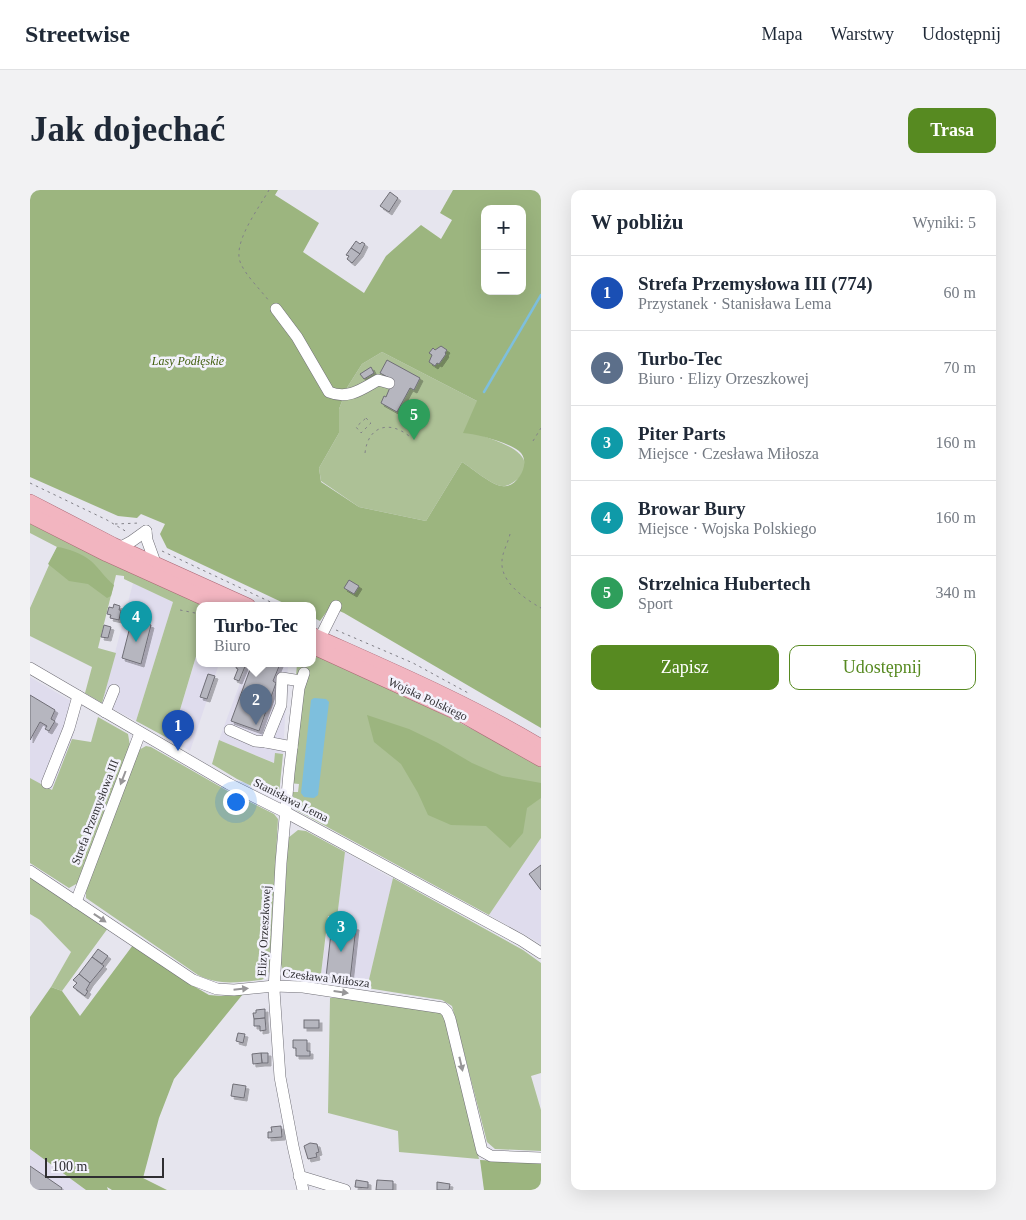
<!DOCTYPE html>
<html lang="pl">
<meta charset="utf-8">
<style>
body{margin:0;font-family:Georgia,serif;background:#f2f2f3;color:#1f2937}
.controls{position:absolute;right:15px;top:15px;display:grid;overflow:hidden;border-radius:10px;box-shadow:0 5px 20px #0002}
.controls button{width:45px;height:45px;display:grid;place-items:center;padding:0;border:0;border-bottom:1px solid #e0e1e3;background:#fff;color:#1f2937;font:25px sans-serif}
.scale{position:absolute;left:15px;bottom:12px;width:119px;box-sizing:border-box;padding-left:5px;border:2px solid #2f2e32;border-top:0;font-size:14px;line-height:18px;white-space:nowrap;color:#2f2e32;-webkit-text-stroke:4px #f3f2fc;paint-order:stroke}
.you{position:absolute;left:205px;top:611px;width:18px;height:18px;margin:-12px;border:4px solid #fff;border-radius:50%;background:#1a73e8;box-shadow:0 0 0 8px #1a73e833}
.badge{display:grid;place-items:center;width:32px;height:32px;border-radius:50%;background:#578a21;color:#fff;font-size:16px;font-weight:700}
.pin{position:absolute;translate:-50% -41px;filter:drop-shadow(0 1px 2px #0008)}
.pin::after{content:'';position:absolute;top:26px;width:18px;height:15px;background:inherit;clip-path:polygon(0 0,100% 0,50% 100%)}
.popup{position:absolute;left:166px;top:412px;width:120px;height:65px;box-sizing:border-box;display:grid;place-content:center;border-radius:10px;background:#fff;filter:drop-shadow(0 1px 4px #0005);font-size:16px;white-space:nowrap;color:#747a83}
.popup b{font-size:19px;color:#1f2937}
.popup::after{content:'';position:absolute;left:50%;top:100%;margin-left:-10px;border:10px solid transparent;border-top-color:#fff}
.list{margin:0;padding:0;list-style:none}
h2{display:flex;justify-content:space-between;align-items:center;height:65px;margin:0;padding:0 20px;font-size:21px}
h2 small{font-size:16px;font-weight:400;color:#747a83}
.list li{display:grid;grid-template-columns:32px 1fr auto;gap:15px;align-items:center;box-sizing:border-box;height:75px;padding:0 20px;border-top:1px solid #e0e1e3}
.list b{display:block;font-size:19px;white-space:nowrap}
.list p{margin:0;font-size:16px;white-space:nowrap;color:#747a83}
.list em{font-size:16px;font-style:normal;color:#747a83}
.actions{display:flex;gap:10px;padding:15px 20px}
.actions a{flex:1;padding:11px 0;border:1px solid #578a21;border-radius:10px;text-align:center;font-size:18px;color:#578a21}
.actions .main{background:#578a21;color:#fff}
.map{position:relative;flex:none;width:511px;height:1000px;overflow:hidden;border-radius:10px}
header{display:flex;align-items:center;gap:30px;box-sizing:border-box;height:70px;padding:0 25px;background:#fff;border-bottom:1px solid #e0e1e3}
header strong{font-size:24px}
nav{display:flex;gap:28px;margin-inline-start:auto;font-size:18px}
.intro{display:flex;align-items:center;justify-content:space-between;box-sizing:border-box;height:120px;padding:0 30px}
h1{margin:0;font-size:35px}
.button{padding:12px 22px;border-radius:10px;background:#578a21;color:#fff;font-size:18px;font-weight:700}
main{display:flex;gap:30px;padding:0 30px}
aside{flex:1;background:#fff;border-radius:10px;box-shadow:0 5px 20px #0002}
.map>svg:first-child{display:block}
.built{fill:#dfdced}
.green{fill:#adc196}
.forest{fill:#9cb57f;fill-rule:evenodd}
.water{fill:#7ebfdd}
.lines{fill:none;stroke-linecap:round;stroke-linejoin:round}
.stream{stroke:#7ebfdd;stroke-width:2.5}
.building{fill:#b6b6bf;stroke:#6f6e76;filter:url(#shadow)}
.minor-casing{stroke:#706f77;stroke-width:12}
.major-casing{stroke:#a96673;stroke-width:16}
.path{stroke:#828188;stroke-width:1;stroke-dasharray:2.5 4;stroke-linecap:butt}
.minor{stroke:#fff;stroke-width:11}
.major{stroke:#f2b5c0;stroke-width:15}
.oneway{fill:#979698}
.labels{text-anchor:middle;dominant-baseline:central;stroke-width:5;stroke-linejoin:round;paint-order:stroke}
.park-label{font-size:12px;font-style:italic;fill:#425f0f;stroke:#f3f2fc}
.street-label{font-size:12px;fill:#2f2e32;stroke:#f3f2fc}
</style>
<header>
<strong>Streetwise</strong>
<nav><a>Mapa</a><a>Warstwy</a><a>Udostępnij</a></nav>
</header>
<div class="intro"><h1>Jak dojechać</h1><a class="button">Trasa</a></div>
<main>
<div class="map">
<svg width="511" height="1000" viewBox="0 0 511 1000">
<defs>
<filter id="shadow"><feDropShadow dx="3" dy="3" stdDeviation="0" flood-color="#0004"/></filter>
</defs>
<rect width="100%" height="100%" fill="#e6e5ee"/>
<g class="built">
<path d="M103,393l40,19 -37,119 -34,-18z"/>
<path d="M170,454v20h19l-29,87 -19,-11z"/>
<path d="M217,474h41l-5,90h-8v9l-56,-23z"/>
<path d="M0,487l51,30 -9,32 -21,52 -21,-13z"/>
<path d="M511,648v106l-52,-29z"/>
<path d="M315,662l48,27 -26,109 -47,-6 9,-66 8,1z"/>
<path d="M0,959l30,22 26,19h-56z"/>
</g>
<g class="green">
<path d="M352,162l95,49 1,33c17,7 63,18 41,44 -5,4 -11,9 -17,8 -11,-1 -30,-18 -40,-24l-36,59 -67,-14 -38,-26 -2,-13 20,-35v-24l9,-23 14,-22z"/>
<path d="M0,332l175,84h-5v37l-29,97 -35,-19 37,-119 -49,-23v-3l-8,-1 -18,73 18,5 -14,50 -17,-10 7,-26 -62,-31v-28l27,-61 -27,-14z"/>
<path d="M282,464c78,35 155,69 229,113v71l-52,77 -193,-105 -3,-8v-10h5l1,-8 -10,-1 1,-35 7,-84h15z"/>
<path d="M68,527l30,17 2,12 -52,137 -9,5 -39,-25v-85l22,12 20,-51 19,3z"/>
<path d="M189,550l55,23 1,-10 8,1 -4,41 -5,2 -37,-18 -25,-15z"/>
<path d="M116,556l5,1 75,43 48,24 4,5 -8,150 -4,9 -5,2c-22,2 -42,6 -63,-5l-112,-77v-11l51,-136z"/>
<path d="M268,640l8,1 39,21 -8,66 -9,-2 -8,66 -31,-3 -4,-2 -4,-13 7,-126z"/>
<path d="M0,685l78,53 -46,63 -11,-4 20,-35 -31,-32 -10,-6z"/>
<path d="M363,688l130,72 18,13v110l-10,3 10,34v41l-46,-2 -8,-7 -35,-136 -10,-6 -75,-12z"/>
<path d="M315,807l88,13 9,4 4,7 33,138 -80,-7 -1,-21 -70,-18 2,-115z"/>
</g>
<g class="forest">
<path d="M0,0h248l-3,5 44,28 -16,29 61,41 22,-37 35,-31 20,14 11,-19 -12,-7 13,-23h88v538l-197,-115 -14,-6 -10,14 -8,-4v-11h-22l-123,-58 -7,-14 5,-10 -24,-10 -4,4 -19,-2 -88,-39zM455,19h37v82h-37zM352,162l95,49 -14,32c14,1 49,10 58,20 10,12 -5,36 -19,33 -11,-1 -30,-18 -40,-24l-36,59 -67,-14 -38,-25 -2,-14 20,-35v-24l9,-23 14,-22z"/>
<path d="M27,357c10,1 26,7 34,14 8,7 14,17 23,24l-3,11 -4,2 -19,-14 -19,-3 -21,-17z"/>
<path d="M337,525l42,14 29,14 34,20 30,13 39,7v15l-14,10 -4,25 -13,15 -24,-22 -35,-1 -23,-10 -10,-22 -17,-29 -27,-22z"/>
<path d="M103,755l52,36 24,14 12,1 22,-2 -69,85 -15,39 -16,60 24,12h-55l-5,-3 1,3h-22l-56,-41v-132l21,-30 11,4 18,25z"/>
<path d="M450,970l61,3v27h-57z"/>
</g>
<path class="water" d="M284,508l12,1 3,3 -11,93 -4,3 -10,-1 -3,-4 10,-93z"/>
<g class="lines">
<path class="stream" d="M454,202l57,-97"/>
</g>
<g class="building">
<path d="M360,2l8,6 -9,14 -9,-6z"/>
<path d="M326,51l4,3 2,-2 3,2 -5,10 -9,-6z"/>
<path d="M321,58l9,6 -8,9 -5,-4 2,-3 -3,-1z"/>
<path d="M411,156l6,4 -2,3 1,1 -7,10 -2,-1 -2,3 -6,-4 3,-7 -3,-2 4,-5 2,2z"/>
<path d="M357,170l33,18 -6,12 -4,-2 -13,24 -16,-9 3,-7 2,1 7,-17 -13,-7z"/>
<path d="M341,177l3,6 -10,6 -4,-5z"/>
<path d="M319,390l10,6 -5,8 -10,-6z"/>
<path d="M84,414l6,2 -1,4h2l-2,10 -9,-2 1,-3 -4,-1 2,-7 4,1z"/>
<path d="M102,429l19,6 -10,39 -19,-6z"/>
<path d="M74,435l7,2 -3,11 -7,-1z"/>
<path d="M207,474h9l-7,17 -5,-2 4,-10 -2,-1z"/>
<path d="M222,474h28l-7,17 3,2 -17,48 -28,-10z"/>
<path d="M178,484l7,2 -8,23 -7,-2z"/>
<path d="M0,505l25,15 -4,9 4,2 -6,10 -4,-2 2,-3 -7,-4 -10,18z"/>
<path d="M511,675v25l-12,-16z"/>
<path d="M302,734l24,3 -6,53 -24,-3z"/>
<path d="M68,759l10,7 -6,8 -10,-7z"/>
<path d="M62,767l12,9 -14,17 -11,-9z"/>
<path d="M49,784l11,9 -4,7 2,1 -3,5 -12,-9 4,-4 -4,-3z"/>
<path d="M235,819v9l-11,1 -1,-6h3v-3z"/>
<path d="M235,828l1,12 -6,1v-5h-6v-7z"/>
<rect x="274" y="830" width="15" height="8"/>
<path d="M208,843l7,1 -2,9 -7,-2z"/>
<path d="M263,850h14v11h3v5h-14v-8h-3z"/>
<path d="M231,863h7v10h-6z"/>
<path d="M231,863l1,10 -9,1 -1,-10z"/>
<path d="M203,894l13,2 -2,12 -13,-2z"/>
<path d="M251,936l1,11 -14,1v-6h4l-1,-5z"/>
<path d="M280,953l7,1 2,8 -3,1 1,4 -9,2 -4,-13z"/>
<path d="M0,976l32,22 -1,2h-28l-3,-2z"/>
<path d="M326,990l12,2v6l-13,-1z"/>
<path d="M347,990l16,1v9h-17z"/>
<path d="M407,992l13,2 -1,6h-12z"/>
</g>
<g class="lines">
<g class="minor-casing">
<g id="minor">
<path d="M246,119l21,28 32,55c19,8 33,-3 49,-12l11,3"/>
<path d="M116,341l1,9 9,25"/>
<path d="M89,358l13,-7 14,-10"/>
<path d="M290,448l16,-32"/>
<path d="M0,478l199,116 58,29 234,127 20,13"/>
<path d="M75,522l9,-22"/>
<path d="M200,540l25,11 11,1"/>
<path d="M262,557l-26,-5 15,-37 1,-27 19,3"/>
<path d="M17,593l22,-55 9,-32"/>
<path d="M0,681l163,109 24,9 17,1 40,-4 29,1 140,21 4,4 3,7 32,132 9,5 50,2"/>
<path d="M46,712l64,-169"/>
<path d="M269,986l46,14"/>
<path d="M273,1000l-10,-44 -13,-69 -6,-87 7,-127 8,-90 10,-85 5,-15"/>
</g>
</g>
<g class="major-casing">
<g id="major">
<path d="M0,312l83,43 135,61"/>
<path d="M0,325l77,39 115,52"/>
<path d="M282,445c78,35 156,68 229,112"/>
<path d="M282,456l153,70 76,43"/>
</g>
</g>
<g class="path">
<path d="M239,0c-10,18 -38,54 -28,74 6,13 19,25 28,37"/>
<path d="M336,228l5,5 -10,10 -5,-6z"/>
<path d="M503,251l8,-13"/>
<path d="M335,263c3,-27 24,-33 44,-17"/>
<path d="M0,293l77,37 20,12"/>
<path d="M85,334l25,-1"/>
<path d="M480,344c-2,9 -8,19 -8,27 -2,21 23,38 39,47"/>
<path d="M132,361l117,55"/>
<path d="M150,420l20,4"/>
<path d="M306,440l77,33 57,31"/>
</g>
<use href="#minor" class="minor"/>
<use href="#major" class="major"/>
</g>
<defs><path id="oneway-solid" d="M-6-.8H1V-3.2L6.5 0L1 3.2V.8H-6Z" transform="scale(1.25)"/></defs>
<g class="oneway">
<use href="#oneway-solid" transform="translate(93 588) rotate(111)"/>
<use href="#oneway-solid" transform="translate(70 728) rotate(34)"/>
<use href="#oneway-solid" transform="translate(211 799) rotate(-6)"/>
<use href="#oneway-solid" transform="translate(311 802) rotate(8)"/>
<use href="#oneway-solid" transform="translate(431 874) rotate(77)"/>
</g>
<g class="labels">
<g class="park-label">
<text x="158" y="171">Lasy Podłęskie</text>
</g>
<g class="street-label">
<text transform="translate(398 509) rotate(25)">Wojska Polskiego</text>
<text transform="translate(261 610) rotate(27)">Stanisława Lema</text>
<text transform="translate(65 622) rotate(-69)">Strefa Przemysłowa III</text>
<text transform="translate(234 741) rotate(-87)">Elizy Orzeszkowej</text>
<text transform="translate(296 788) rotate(7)">Czesława Miłosza</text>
</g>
</g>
</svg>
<div class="controls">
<button>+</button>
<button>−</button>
</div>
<div class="scale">100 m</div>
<div class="you"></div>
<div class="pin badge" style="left:148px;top:561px;background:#1a4fb4">1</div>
<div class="pin badge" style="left:226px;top:535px;background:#5c6f8a">2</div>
<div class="popup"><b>Turbo-Tec</b>Biuro</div>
<div class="pin badge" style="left:311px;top:762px;background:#0f9aa8">3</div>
<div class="pin badge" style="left:106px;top:452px;background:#0f9aa8">4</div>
<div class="pin badge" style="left:384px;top:250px;background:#2e9e5b">5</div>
</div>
<aside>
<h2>W pobliżu<small>Wyniki: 5</small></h2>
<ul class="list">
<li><span class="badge" style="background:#1a4fb4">1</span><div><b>Strefa Przemysłowa III (774)</b><p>Przystanek · Stanisława Lema</p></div><em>60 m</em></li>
<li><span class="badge" style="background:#5c6f8a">2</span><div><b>Turbo-Tec</b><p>Biuro · Elizy Orzeszkowej</p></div><em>70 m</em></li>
<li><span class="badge" style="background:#0f9aa8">3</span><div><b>Piter Parts</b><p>Miejsce · Czesława Miłosza</p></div><em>160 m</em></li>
<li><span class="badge" style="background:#0f9aa8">4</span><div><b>Browar Bury</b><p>Miejsce · Wojska Polskiego</p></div><em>160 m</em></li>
<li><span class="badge" style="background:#2e9e5b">5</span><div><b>Strzelnica Hubertech</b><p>Sport</p></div><em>340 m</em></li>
</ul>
<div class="actions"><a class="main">Zapisz</a><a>Udostępnij</a></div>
</aside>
</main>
